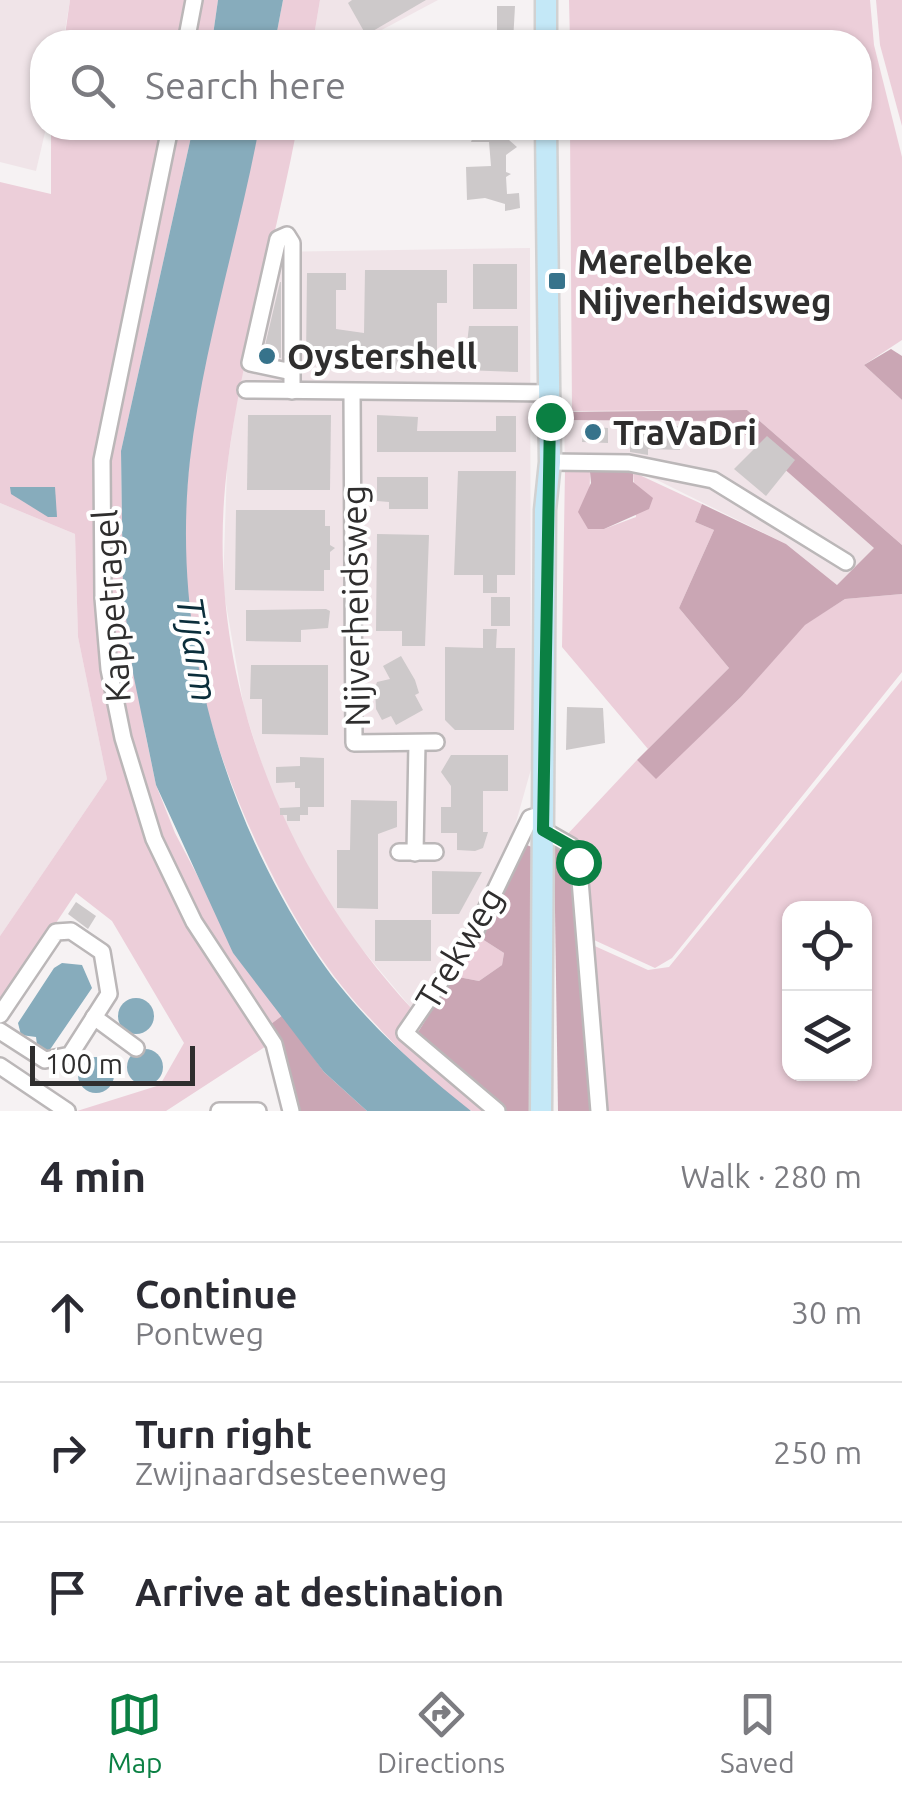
<!DOCTYPE html>
<meta charset="utf-8">
<style>
body{margin:0;font-family:Ubuntu,sans-serif;background:#f2f2f3;color:#2b2b33}
.controls{position:absolute;right:30px;bottom:30px;display:grid;overflow:hidden;border-radius:20px;box-shadow:0 2px 8px #0004}
.controls button{width:90px;height:90px;display:grid;place-items:center;padding:0;border:0;border-bottom:2px solid #e1e1e2;background:#fff;color:#2b2b33;font:50px sans-serif}
.scale{position:absolute;left:30px;bottom:25px;width:165px;box-sizing:border-box;padding-left:10px;border:5px solid #2f2e2e;border-top:0;font-size:28px;line-height:35px;white-space:nowrap;color:#2f2e2e;-webkit-text-stroke:8px #fff;paint-order:stroke}
.stop{position:absolute;width:30px;height:30px;margin:-22px;border:8px solid #0b8043;border-radius:50%;background:#fff}
.stop.end{background:#0b8043;border-color:#fff;box-shadow:0 2px 10px #0008}
.list{margin:0;padding:0;list-style:none}
h2{display:flex;justify-content:space-between;align-items:center;height:130px;margin:0;padding:0 40px;font-size:42px}
h2 small{font-size:32px;font-weight:400;color:#7c7c81}
.list li{display:grid;grid-template-columns:65px 1fr auto;gap:30px;align-items:center;box-sizing:border-box;height:140px;padding:0 40px;border-top:2px solid #e1e1e2}
.list b{display:block;font-size:38px;white-space:nowrap}
.list p{margin:0;font-size:32px;white-space:nowrap;color:#7c7c81}
.list em{font-size:32px;font-style:normal;color:#7c7c81}
.icon{flex:none;width:55px;height:55px;fill:none;stroke:currentColor;stroke-width:2;stroke-linecap:round;stroke-linejoin:round}
.map{position:relative;flex:none;width:902px;height:1111px;overflow:hidden}
.search{position:absolute;background:#fff;box-shadow:0 2px 8px #0004;left:30px;right:30px;top:30px;height:110px;display:flex;align-items:center;gap:25px;box-sizing:border-box;padding:0 35px;border-radius:40px;color:#7c7c81;font-size:38px}
.sheet{height:550px;background:#fff}
nav{display:flex;justify-content:space-around;align-items:center;box-sizing:border-box;height:140px;border-top:2px solid #e1e1e2;background:#fff;font-size:28px;color:#7c7c81}
nav a{display:grid;justify-items:center;gap:5px}
nav .on{color:#0b8043}
.map>svg:first-child{display:block}
.built{fill:#f0e4e8}
.green{fill:#ecced9;fill-rule:evenodd}
.forest{fill:#caa6b4}
.water{fill:#87acbc}
.building{fill:#cdc9ca}
.lines{fill:none;stroke-linecap:round;stroke-linejoin:round}
.minor-casing{stroke:#bbb7b8;stroke-width:20}
.major-casing{stroke:#d1d1d1;stroke-width:25}
.minor{stroke:#fff;stroke-width:15}
.major{stroke:#c4e8f7;stroke-width:20}
.route{stroke:#0b8043;stroke-width:12}
.poi-dot{fill:#37738b;stroke:#fff;stroke-width:4}
.labels{text-anchor:middle;dominant-baseline:central;stroke-width:8;stroke-linejoin:round;paint-order:stroke}
.poi-label{font-size:35px;font-weight:bold;fill:#2f2e2e;stroke:#fff;text-anchor:start}
.street-label{font-size:35px;fill:#2f2e2e;stroke:#fff}
.water-label{font-size:38px;font-style:italic;fill:#0b2e3b;stroke:#fff}
</style>
<div class="map">
<svg width="902" height="1111" viewBox="0 0 902 1111">
<rect width="100%" height="100%" fill="#f6f2f3"/>
<g class="built">
<path d="M0,0h70l-7,42h-21v86h4l-10,43 -36,-9z"/>
<path d="M320,0h118l-79,42h-46z"/>
<path d="M530,248l1,521 -18,64 -40,86 -60,91 -68,-81 -41,-67 -33,-69 -27,-85 -21,-121 4,-120 11,-74 31,-141z"/>
<path d="M747,410l155,135 -28,4 -37,36 -51,-41 -129,-64 -24,-8 -68,-1 -1,-59z"/>
<path d="M0,503l75,31 3,103 29,142 -107,157z"/>
</g>
<g class="green">
<path d="M70,0h148l-6,42h-148z"/>
<path d="M283,0h37l-7,42h-38z"/>
<path d="M569,0h301l4,45 28,112v183l-38,25 38,35v145l-155,-135 -175,1 -2,-283h290v-86h-290z"/>
<path d="M876,0h26v126l-22,-81z"/>
<path d="M51,128h142l-72,323 2,144 22,137 11,53 19,48 52,99 6,21 50,62 -16,12 10,12 -111,72h-89l83,-26 24,-42 -72,-122 -36,-28 -76,114v-71l107,-157 -29,-142 -3,-103 -75,-31v-321l51,12z"/>
<path d="M259,128h38c-21,111 -54,220 -69,333 -27,201 49,403 185,549l-5,23 94,78c-9,0 -22,0 -30,0 -25,-8 -86,-76 -106,-97 -45,-48 -78,-105 -106,-164 -38,-79 -68,-173 -74,-261 -10,-155 39,-312 73,-461z"/>
<path d="M565,471l25,1 -1,57h15l32,-12 -3,-45 69,32 -7,18 19,8 -35,78 50,60 -81,81 -86,-102z"/>
<path d="M902,594v78l-230,286 -17,10 -61,-28 -30,-102 73,-78 19,18 85,-81 63,-72 41,-26z"/>
<path d="M902,680v431h-304l-10,-168 60,27 21,-3zM790,908h74v166h-74z"/>
<path d="M479,937l25,16 -2,12 -23,16 -26,-5z"/>
</g>
<g class="forest">
<path d="M891,349l11,7v44l-38,-35z"/>
<path d="M747,410l155,135v49l-57,5 -40,26 -64,72 -85,82 -19,-19 92,-92 -50,-60 35,-78 -19,-8 7,-18 84,40 51,41 37,-37 -144,-127 -166,-1v-8z"/>
<path d="M590,472h43v10l20,16 -4,11 -45,20h-16l-10,-17 13,-29z"/>
<path d="M527,845l7,3 -4,263h-28l-87,-74 38,-61 26,5 23,-16 2,-12 -25,-16z"/>
<path d="M554,845l18,5 26,261h-40z"/>
<path d="M283,1015l41,57 43,39h-69l-31,-84z"/>
</g>
<g class="water">
<path d="M218,0h65l-8,42h-63z"/>
<path d="M193,128h66c-21,111 -56,220 -69,332 -19,170 30,347 123,489 41,63 100,116 158,162h-104l-43,-39 -91,-119 -77,-168 -23,-112 -10,-78 -2,-144z"/>
<path d="M10,487h45l2,30h-9l-37,-23z"/>
<path d="M62,963l20,2 10,23 -43,63 -12,-6 -1,-8 -15,-2 -3,-12 36,-55z"/>
<circle cx="136" cy="1016" r="18"/>
<circle cx="145" cy="1067" r="18"/>
<circle cx="96" cy="1075" r="18"/>
</g>
<g class="building">
<path d="M352,0h74l-60,35 -18,-32z"/>
<path d="M497,6h18l-2,36h-16z"/>
<path d="M476,128h33v12l8,7 -11,8v17l5,2 -5,3 1,17 12,-1 1,15 -15,3v-7l-20,-6 -18,2 -1,-33 25,-1 -2,-24h-18z"/>
<rect x="473" y="264" width="44" height="45"/>
<path d="M365,270h82v33h-10v67h-61l1,-12h-29l-5,11 -15,1v-10l-22,-1 1,-86h39v17h-10v39l28,4z"/>
<path d="M280,282h1v76l-18,-4z"/>
<path d="M469,326h49v46l-54,-2z"/>
<path d="M248,415h83l-1,75h-83z"/>
<path d="M377,415l41,2 -1,14h79v-15h20v36h-139z"/>
<path d="M583,426l25,2v15l-26,-1z"/>
<path d="M638,426h42v24l-32,-1v6l-18,-3v-10h8z"/>
<path d="M767,436l28,24 -29,36 -32,-27z"/>
<path d="M458,471h58l-1,104h-18v18h-14v-18h-29z"/>
<path d="M377,477h51v32h-39v-7l-12,-1z"/>
<path d="M236,510h89v16h5v19l5,3 -5,4v18h-6v21l-89,-1z"/>
<path d="M377,534l52,1 -4,111h-23v-15h-26z"/>
<rect x="491" y="597" width="19" height="29"/>
<path d="M326,609l4,2 -2,17 -27,2v12l-55,-1v-31z"/>
<path d="M483,629h14l-1,19h19l-1,82h-59l-10,-10v-73l38,1z"/>
<path d="M401,656l14,24 4,13 -4,2 8,15 -27,15 -5,-9 -9,4 -6,-11 -1,-21 2,-6 13,-3 -7,-13z"/>
<path d="M251,665h77v70l-66,-1v-35h-12z"/>
<path d="M567,707l36,1 2,35 -39,7z"/>
<path d="M451,755h57v36h-25v41h5l-5,16 -8,3 -18,-1v-17h-16v-26h10v-21l-10,-14z"/>
<path d="M300,757l24,1v49h-16v8h-8v6h-13v-6h-7v-7l20,-1v-19h-5v-6l-19,1v-16l24,-1z"/>
<path d="M351,800l46,1v26l-19,7v75l-41,-1v-58h13z"/>
<path d="M432,871l50,1 -23,42h-27z"/>
<path d="M76,902l20,14 -8,13 -20,-15z"/>
<rect x="375" y="920" width="56" height="41"/>
</g>
<g class="lines">
<g class="minor-casing">
<g id="minor">
<path d="M186,42l8,-42"/>
<path d="M170,128l-68,332 1,138 6,71 14,69 31,101 40,83 80,122 17,67"/>
<path d="M292,372l-42,-9 28,-124 9,-4 5,8v148"/>
<path d="M246,390l304,3"/>
<path d="M352,392l2,351 82,-1"/>
<path d="M550,462l79,1 84,17 133,82"/>
<path d="M543,830l28,16 7,10 21,255"/>
<path d="M399,852h36"/>
<path d="M415,853l2,-110"/>
<path d="M0,1015l56,-83 15,-1 31,21 7,42 -39,61 -25,5 -45,-29"/>
<path d="M94,1017l42,31"/>
<path d="M0,1066l67,45"/>
<path d="M219,1111h39"/>
<path d="M497,1111l-92,-78 71,-103 54,-112 13,-4"/>
</g>
</g>
<g class="major-casing">
<g id="major">
<path d="M546,42v-42"/>
<path d="M541,1111l4,-601 5,-48 -4,-334"/>
</g>
</g>
<use href="#minor" class="minor"/>
<use href="#major" class="major"/>
</g>
<g class="lines">
<path class="route" d="M550,417l-7,413 30,17 5,15"/>
</g>
<g class="poi-dot">
<rect x="547" y="271" width="20" height="20" rx="5"/>
<circle cx="267" cy="356" r="10"/>
<circle cx="593" cy="432" r="10"/>
</g>
<g class="labels">
<g class="poi-label">
<text x="577" y="261">Merelbeke<tspan x="577" dy="40">Nijverheidsweg</tspan></text>
<text x="287" y="356">Oystershell</text>
<text x="613" y="432">TraVaDri</text>
</g>
<g class="street-label">
<text transform="translate(111 606) rotate(-94)">Kappetragel</text>
<text transform="translate(355 606) rotate(-91)">Nijverheidsweg</text>
<text transform="translate(459 948) rotate(-59)">Trekweg</text>
</g>
<g class="water-label">
<text transform="translate(198 649) rotate(81)">Tijarm</text>
</g>
</g>
</svg>
<div class="controls">
<button><svg class="icon" aria-label="locate" viewBox="0 0 24 24"><circle cx="12" cy="12" r="6"/><path d="M12 2v4M12 18v4M2 12h4M18 12h4"/></svg></button>
<button><svg class="icon" aria-label="layers" viewBox="0 0 24 24"><path d="M12 4l9 5-9 5-9-5zM3 14l9 5 9-5"/></svg></button>
</div>
<div class="scale">100 m</div>
<div class="stop" style="left:578px;top:862px"></div>
<div class="stop end" style="left:550px;top:417px"></div>
<div class="search"><svg class="icon" aria-label="search" viewBox="0 0 24 24"><circle cx="10" cy="10" r="6"/><path d="M15 15l6 6"/></svg>Search here</div>
</div>
<section class="sheet">
<h2>4 min<small>Walk · 280 m</small></h2>
<ul class="list">
<li><svg class="icon" aria-label="ahead" viewBox="0 0 24 24"><path d="M12 20V5M6 11l6-6 6 6"/></svg><div><b>Continue</b><p>Pontweg</p></div><em>30 m</em></li>
<li><svg class="icon" aria-label="right" viewBox="0 0 24 24"><path d="M7 20v-9h11M14 6l5 5-5 5"/></svg><div><b>Turn right</b><p>Zwijnaardsesteenweg</p></div><em>250 m</em></li>
<li><svg class="icon" aria-label="arrive" viewBox="0 0 24 24"><path d="M6 21V4h12l-3 4 3 4H6"/></svg><div><b>Arrive at destination</b></div></li>
</ul>
</section>
<nav>
<a class="on"><svg class="icon" aria-label="map" viewBox="0 0 24 24"><path d="M3 6l6-2 6 2 6-2v14l-6 2-6-2-6 2zM9 4v14M15 6v14"/></svg>Map</a>
<a><svg class="icon" aria-label="directions" viewBox="0 0 24 24"><path d="M12 3l9 9-9 9-9-9zM9 14v-3h6M13 9l2 2-2 2"/></svg>Directions</a>
<a><svg class="icon" aria-label="saved" viewBox="0 0 24 24"><path d="M7 4h10v16l-5-4-5 4z"/></svg>Saved</a>
</nav>
